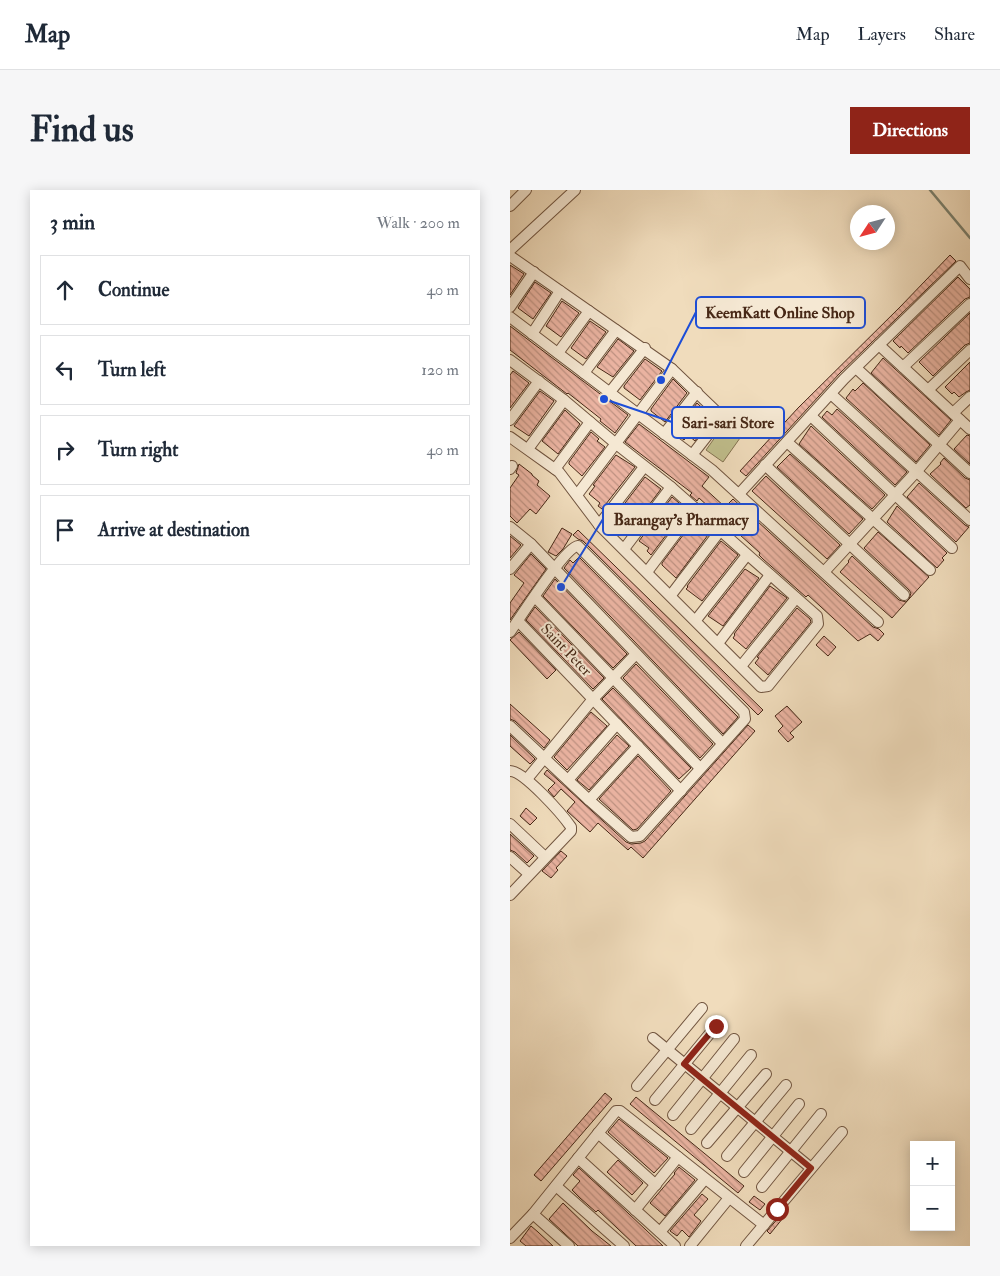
<!DOCTYPE html>
<meta charset="utf-8">
<style>
body{margin:0;font-family:"IM FELL Double Pica",serif;background:#f6f6f7;color:#1f2937}
.controls{position:absolute;right:15px;bottom:15px;display:grid;overflow:hidden;border-radius:0px;box-shadow:0 2px 12px #0003}
.controls button{width:45px;height:45px;display:grid;place-items:center;padding:0;border:0;border-bottom:1px solid #e0e1e3;background:#fff;color:#1f2937;font:25px sans-serif}
.compass{position:absolute;left:340px;top:15px;width:45px;height:45px;border-radius:50%;background:#fff;box-shadow:0 2px 12px #0003;rotate:234deg}
.stop{position:absolute;width:15px;height:15px;margin:-11px;border:4px solid #8f2418;border-radius:50%;background:#fff}
.stop.end{background:#8f2418;border-color:#fff;box-shadow:0 1px 5px #0008}
.list{margin:0;padding:0;list-style:none}
h2{display:flex;justify-content:space-between;align-items:center;height:65px;margin:0;padding:0 20px;font-size:21px}
h2 small{font-size:16px;font-weight:400;color:#747a83}
.list li{display:grid;grid-template-columns:32px 1fr auto;gap:15px;align-items:center;box-sizing:border-box;height:70px;margin:0 10px 10px;padding:0 10px;border:1px solid #e0e1e3;border-radius:0px}
.list b{display:block;font-size:19px;white-space:nowrap}
.list em{font-size:16px;font-style:normal;color:#747a83}
.icon{flex:none;width:28px;height:28px;fill:none;stroke:currentColor;stroke-width:2;stroke-linecap:round;stroke-linejoin:round}
.map{position:relative;flex:none;width:460px;height:1056px;overflow:hidden;border-radius:0px}
header{display:flex;align-items:center;gap:30px;box-sizing:border-box;height:70px;padding:0 25px;background:#fff;border-bottom:1px solid #e0e1e3}
header strong{font-size:24px}
nav{display:flex;gap:28px;margin-inline-start:auto;font-size:18px}
.intro{display:flex;align-items:center;justify-content:space-between;box-sizing:border-box;height:120px;padding:0 30px}
h1{margin:0;font-size:35px}
.button{padding:12px 22px;border-radius:0px;background:#8f2418;color:#fff;font-size:18px;font-weight:700}
main{display:flex;gap:30px;padding:0 30px}
aside{flex:1;background:#fff;border-radius:0px;box-shadow:0 2px 12px #0003}
.map>svg:first-child{display:block}
.pitch{fill:#c0be8c;stroke:#847351}
.lines{fill:none;stroke-linecap:round;stroke-linejoin:round}
.stream{stroke:#7a816f;stroke-width:2.5}
.building{fill:url(#building-back-hatch);stroke:#472816}
.minor-casing{stroke:#715540;stroke-width:12}
.minor{stroke:#f5e8d3;stroke-width:10}
.route{stroke:#8f2418;stroke-width:6}
.labels{text-anchor:middle;dominant-baseline:central;stroke-width:4;stroke-linejoin:round;paint-order:stroke}
.street-label{font-size:15px;fill:#472816;stroke:#f5e8d3}
.leader{fill:none;stroke:#1d4ed8;stroke-width:2}
.callout-dot{fill:#1d4ed8;stroke:#f5e8d3;stroke-width:2}
.callout{fill:#f5e8d3;stroke:#1d4ed8;stroke-width:2}
.callout-label{font-size:16px;text-anchor:middle;font-weight:bold;fill:#472816}
</style>
<header>
<strong>Map</strong>
<nav><a>Map</a><a>Layers</a><a>Share</a></nav>
</header>
<div class="intro"><h1>Find us</h1><a class="button">Directions</a></div>
<main>
<aside>
<h2>3 min<small>Walk · 200 m</small></h2>
<ul class="list">
<li><svg class="icon" aria-label="ahead" viewBox="0 0 24 24"><path d="M12 20V5M6 11l6-6 6 6"/></svg><div><b>Continue</b></div><em>40 m</em></li>
<li><svg class="icon" aria-label="left" viewBox="0 0 24 24"><path d="M17 20v-9H6M10 6l-5 5 5 5"/></svg><div><b>Turn left</b></div><em>120 m</em></li>
<li><svg class="icon" aria-label="right" viewBox="0 0 24 24"><path d="M7 20v-9h11M14 6l5 5-5 5"/></svg><div><b>Turn right</b></div><em>40 m</em></li>
<li><svg class="icon" aria-label="arrive" viewBox="0 0 24 24"><path d="M6 21V4h12l-3 4 3 4H6"/></svg><div><b>Arrive at destination</b></div></li>
</ul>
</aside>
<div class="map">
<svg width="460" height="1056" viewBox="0 0 460 1056">
<defs>
<pattern id="building-back-hatch" width="6" height="6" patternUnits="userSpaceOnUse" patternTransform="scale(1.25)"><rect width="6" height="6" fill="#eab3a1"/><path d="M-1 5l2 2M0 0l6 6M5-1l2 2" fill="none" stroke="#bf9282"/></pattern>
</defs>
<rect width="100%" height="100%" fill="#f0dcbc"/>
<filter id="stains"><feTurbulence type="fractalNoise" baseFrequency=".004" numOctaves="4"/><feColorMatrix values="0 0 0 0 .2 0 0 0 0 .09 0 0 0 0 .02 0 0 0 .5 -.17"/></filter>
<radialGradient id="worn" r=".72"><stop offset=".6" stop-color="#630" stop-opacity="0"/><stop offset="1" stop-color="#630" stop-opacity=".3"/></radialGradient>
<path class="pitch" d="M218,229l17,12 -22,31 -17,-12z"/>
<g class="lines">
<path class="stream" d="M420,0l40,48"/>
</g>
<g class="building">
<path d="M440,65l6,6 -117,113 -93,102 -6,-5 58,-63 102,-101z"/>
<path d="M0,75l14,9 -14,21z"/>
<path d="M448,87l12,12v8l-5,2 -57,54 -7,-7 -1,2 -7,-7z"/>
<path d="M25,92l16,11 -18,26 -15,-11z"/>
<path d="M52,111l17,12 -18,24 -15,-11z"/>
<path d="M460,123v30l-5,2 -32,31 -14,-14z"/>
<path d="M80,131l16,11 -20,27 -15,-11z"/>
<path d="M0,136l118,89 -13,18 -15,-12 1,-2 -33,-26 -1,1 -57,-44z"/>
<path d="M108,149l16,12 -21,26 -16,-10z"/>
<path d="M373,168l68,62 -12,15 -68,-62z"/>
<path d="M135,169l17,12 -22,29 -16,-12v-2z"/>
<path d="M460,172v28l-4,2 -7,5 -5,-5 -2,2 -7,-7z"/>
<path d="M3,181l16,12 -19,25v-33z"/>
<path d="M163,189l14,14 -22,29 -14,-11v-2z"/>
<path d="M353,193l67,62 -14,17 -70,-64 7,-9 2,2z"/>
<path d="M30,201l14,10 -25,35 -15,-10z"/>
<path d="M187,213l15,14 -1,2 -16,22 -7,-6 -4,5 -8,-6 1,-2 -2,-1z"/>
<path d="M327,219l70,63 -12,13 -73,-68 5,-6 5,4z"/>
<path d="M55,220l15,14 -22,30 -16,-13z"/>
<path d="M129,234l70,53 -7,9 23,21 8,-8 140,128 6,2 5,5 -6,7 -8,-7 -12,7 -50,-46 -2,2 -43,-38 -4,-4 1,-2 -61,-55 -2,3 -7,-6 2,-2 -67,-51z"/>
<path d="M301,236l74,69 -13,14 -73,-65z"/>
<path d="M81,242l8,7 -2,2 8,6 -23,29 -13,-12v-2z"/>
<path d="M457,245l3,1v28l-16,-15z"/>
<path d="M280,264l73,65 -14,15 -72,-67z"/>
<path d="M106,265l19,12 -33,42 -4,-3 2,-3 -11,-9 6,-8 -2,-1z"/>
<path d="M434,268l21,20 5,2v25l-4,3 -36,-34 11,-10 -1,-1z"/>
<path d="M9,274l13,10v1l7,6 -2,4 13,11 -14,18 -6,-5 -13,14 -7,-7v-28l9,-13 -3,-2z"/>
<path d="M256,286l74,69 -13,14 -75,-68z"/>
<path d="M135,287l16,12 -33,44 -16,-13z"/>
<path d="M409,293l46,42 4,2 -13,15 -49,-45z"/>
<path d="M162,307l14,12 -35,46 -4,-4 2,-3 -10,-7z"/>
<path d="M387,316l50,47 -5,5 2,2 -7,8 -50,-46z"/>
<path d="M186,328l15,13 -35,47 -14,-13v-2z"/>
<path d="M52,338l10,6 -9,15 -7,7 -8,-4z"/>
<path d="M68,340l185,180 -5,5 -175,-174 -5,-2 -5,-4z"/>
<path d="M368,342l51,45 -20,22 2,-6 -2,-3 -45,-42z"/>
<path d="M0,346l11,9 -11,13z"/>
<path d="M211,351l17,14 -36,46 -16,-12 2,-2 -1,-1z"/>
<path d="M21,364l15,15 -36,51v-17l14,-20 -10,-8z"/>
<path d="M342,366l47,44 7,2 3,-3 -17,19 -52,-46 9,-10 -1,-1z"/>
<path d="M69,367l159,160 -15,17 -159,-166 6,-8 3,3z"/>
<path d="M235,379l14,9 -36,48 -15,-10z"/>
<path d="M45,389l72,75 -14,14 -70,-72z"/>
<path d="M260,396l17,12 -41,51 -13,-11 2,-3 -1,-1z"/>
<path d="M25,417l69,71 -11,11 -67,-69z"/>
<path d="M287,418l13,11 1,3 -43,53 -13,-12 4,-5 -2,-1z"/>
<path d="M9,442l37,38 -9,9 -37,-39z"/>
<path d="M314,446l12,11 -8,9 -12,-11z"/>
<path d="M126,474l77,80 -13,14 -77,-80z"/>
<path d="M103,498l78,80 -12,11 -77,-80z"/>
<path d="M0,514l40,36 -6,8 -29,-27 -5,-2z"/>
<path d="M277,516l15,16 -12,11 4,4 -6,5 -10,-11 5,-5 -8,-10z"/>
<path d="M81,522l16,14 -40,44 -13,-13z"/>
<path d="M238,535l7,6 -112,127 -12,-11 -3,3 -30,-27 -8,9 -23,-21 8,-9 -14,-13 -7,8 -6,-7 7,-7 -11,-9 3,-4 79,72 5,2 10,-1 4,-2z"/>
<path d="M0,545l25,24 -5,5 -20,-18z"/>
<path d="M107,545l12,11 -40,44 -12,-10z"/>
<path d="M128,566l33,35 -34,38 -4,1 -34,-31z"/>
<path d="M16,618l11,10 -7,7 -10,-9z"/>
<path d="M0,644l24,22 -7,7 -12,-11 -5,-2z"/>
<path d="M51,661l6,5 -11,12 2,2 -7,8 -9,-7z"/>
<path d="M95,903l7,6 -71,82 -7,-6z"/>
<path d="M126,907l108,89 -6,7 -108,-89z"/>
<path d="M109,929l49,39 -14,15 -46,-41z"/>
<path d="M108,970l25,23 -11,12 -25,-23z"/>
<path d="M169,977l16,13 -30,36 -15,-13 25,-29 -1,-1z"/>
<path d="M69,978l32,29 52,49h-27l-38,-36 -2,2 -16,-14 -8,-8 8,-9 -7,-6z"/>
<path d="M192,1004l6,5 -14,16 7,6 -12,16 -7,-7 -5,6 -7,-5z"/>
<path d="M244,1006l11,8 -5,6 -11,-8z"/>
<path d="M53,1013l29,28 19,15h-33l-29,-27z"/>
<path d="M270,1026l3,2 -13,16 -3,-3z"/>
<path d="M21,1036l7,6 15,14h-27l-6,-5z"/>
</g>
<g class="lines">
<g class="minor-casing">
<g id="minor">
<path d="M0,16l16,-16"/>
<path d="M0,60l65,-60"/>
<path d="M0,66l162,113 -95,126"/>
<path d="M0,117l24,-35"/>
<path d="M0,127l202,153 166,152"/>
<path d="M22,144l28,-43"/>
<path d="M369,155l91,84"/>
<path d="M48,163l31,-42"/>
<path d="M0,170l54,40 51,43 56,44 146,129 1,8 -50,62 -7,1 -162,-162 -40,-53 -49,-35"/>
<path d="M393,177l67,-63"/>
<path d="M346,178l114,105"/>
<path d="M162,179l47,45 -1,8 -26,33"/>
<path d="M74,183l32,-43"/>
<path d="M418,200l42,-40"/>
<path d="M100,202l35,-44"/>
<path d="M321,204l139,126"/>
<path d="M443,223l17,-16"/>
<path d="M301,226l141,132"/>
<path d="M0,230l29,-39"/>
<path d="M154,244l33,-42"/>
<path d="M277,252l143,128"/>
<path d="M18,259l36,-49"/>
<path d="M255,275l139,130"/>
<path d="M0,279l2,-3"/>
<path d="M45,279l35,-47"/>
<path d="M229,304l105,-115 116,-113 10,13"/>
<path d="M89,335l45,-58"/>
<path d="M0,337l21,17 191,199"/>
<path d="M114,359l47,-62"/>
<path d="M0,379l21,-25"/>
<path d="M137,382l48,-64"/>
<path d="M314,382l93,-101 43,-51"/>
<path d="M161,405l49,-64"/>
<path d="M25,407l165,171"/>
<path d="M186,430l51,-65"/>
<path d="M8,431l163,170"/>
<path d="M0,442c10,-14 55,-85 68,-86l166,166 1,7 -105,117 -9,1 -42,-37 -79,-74"/>
<path d="M209,452l51,-67"/>
<path d="M232,475l54,-67"/>
<path d="M0,581c14,0 52,43 61,56v4l-61,64"/>
<path d="M17,589l66,-80 43,-45"/>
<path d="M58,590l49,-56"/>
<path d="M79,610l49,-54"/>
<path d="M0,634l35,33"/>
<path d="M0,667l19,17"/>
<path d="M143,848l158,130"/>
<path d="M127,896l65,-78"/>
<path d="M145,910l61,-74"/>
<path d="M163,925l61,-76"/>
<path d="M181,939l60,-74"/>
<path d="M88,943l58,52"/>
<path d="M197,953l59,-69"/>
<path d="M217,966l59,-71"/>
<path d="M68,968l97,88"/>
<path d="M234,982l55,-68"/>
<path d="M46,996l68,60"/>
<path d="M252,997l59,-73"/>
<path d="M125,1020l43,-53"/>
<path d="M23,1024l36,32"/>
<path d="M150,1042l45,-53"/>
<path d="M0,1048l23,-24 83,-103h4l144,114"/>
<path d="M180,1056l39,-48"/>
<path d="M236,1056l96,-114"/>
</g>
</g>
<use href="#minor" class="minor"/>
</g>
<g class="lines">
<path class="route" d="M206,836l-32,38 127,104 -34,41"/>
</g>
<g class="labels">
<g class="street-label">
<text transform="translate(56 460) rotate(46)">Saint Peter</text>
</g>
</g>
<path class="leader" d="M151 190L186 122M94 209L162 232M51 397L93 329"/>
<g class="callout-dot">
<circle cx="151" cy="190" r="5"/>
<circle cx="94" cy="209" r="5"/>
<circle cx="51" cy="397" r="5"/>
</g>
<g class="callout">
<rect x="186" y="107" width="169" height="31" rx="5"/>
<rect x="162" y="217" width="112" height="31" rx="5"/>
<rect x="93" y="314" width="155" height="31" rx="5"/>
</g>
<g class="callout-label">
<text x="270" y="128">KeemKatt Online Shop</text>
<text x="218" y="238">Sari-sari Store</text>
<text x="171" y="335">Barangay's Pharmacy</text>
</g>
<rect width="100%" height="100%" filter="url(#stains)"/>
<rect width="100%" height="100%" fill="url(#worn)"/>
</svg>
<div class="controls">
<button>+</button>
<button>−</button>
</div>
<svg class="compass" viewBox="-18 -18 36 36"><path d="M0-13l5 13h-10z" fill="#e53935"/><path d="M0 13l5-13h-10z" fill="#747a83"/></svg>
<div class="stop" style="left:267px;top:1019px"></div>
<div class="stop end" style="left:206px;top:836px"></div>
</div>
</main>
